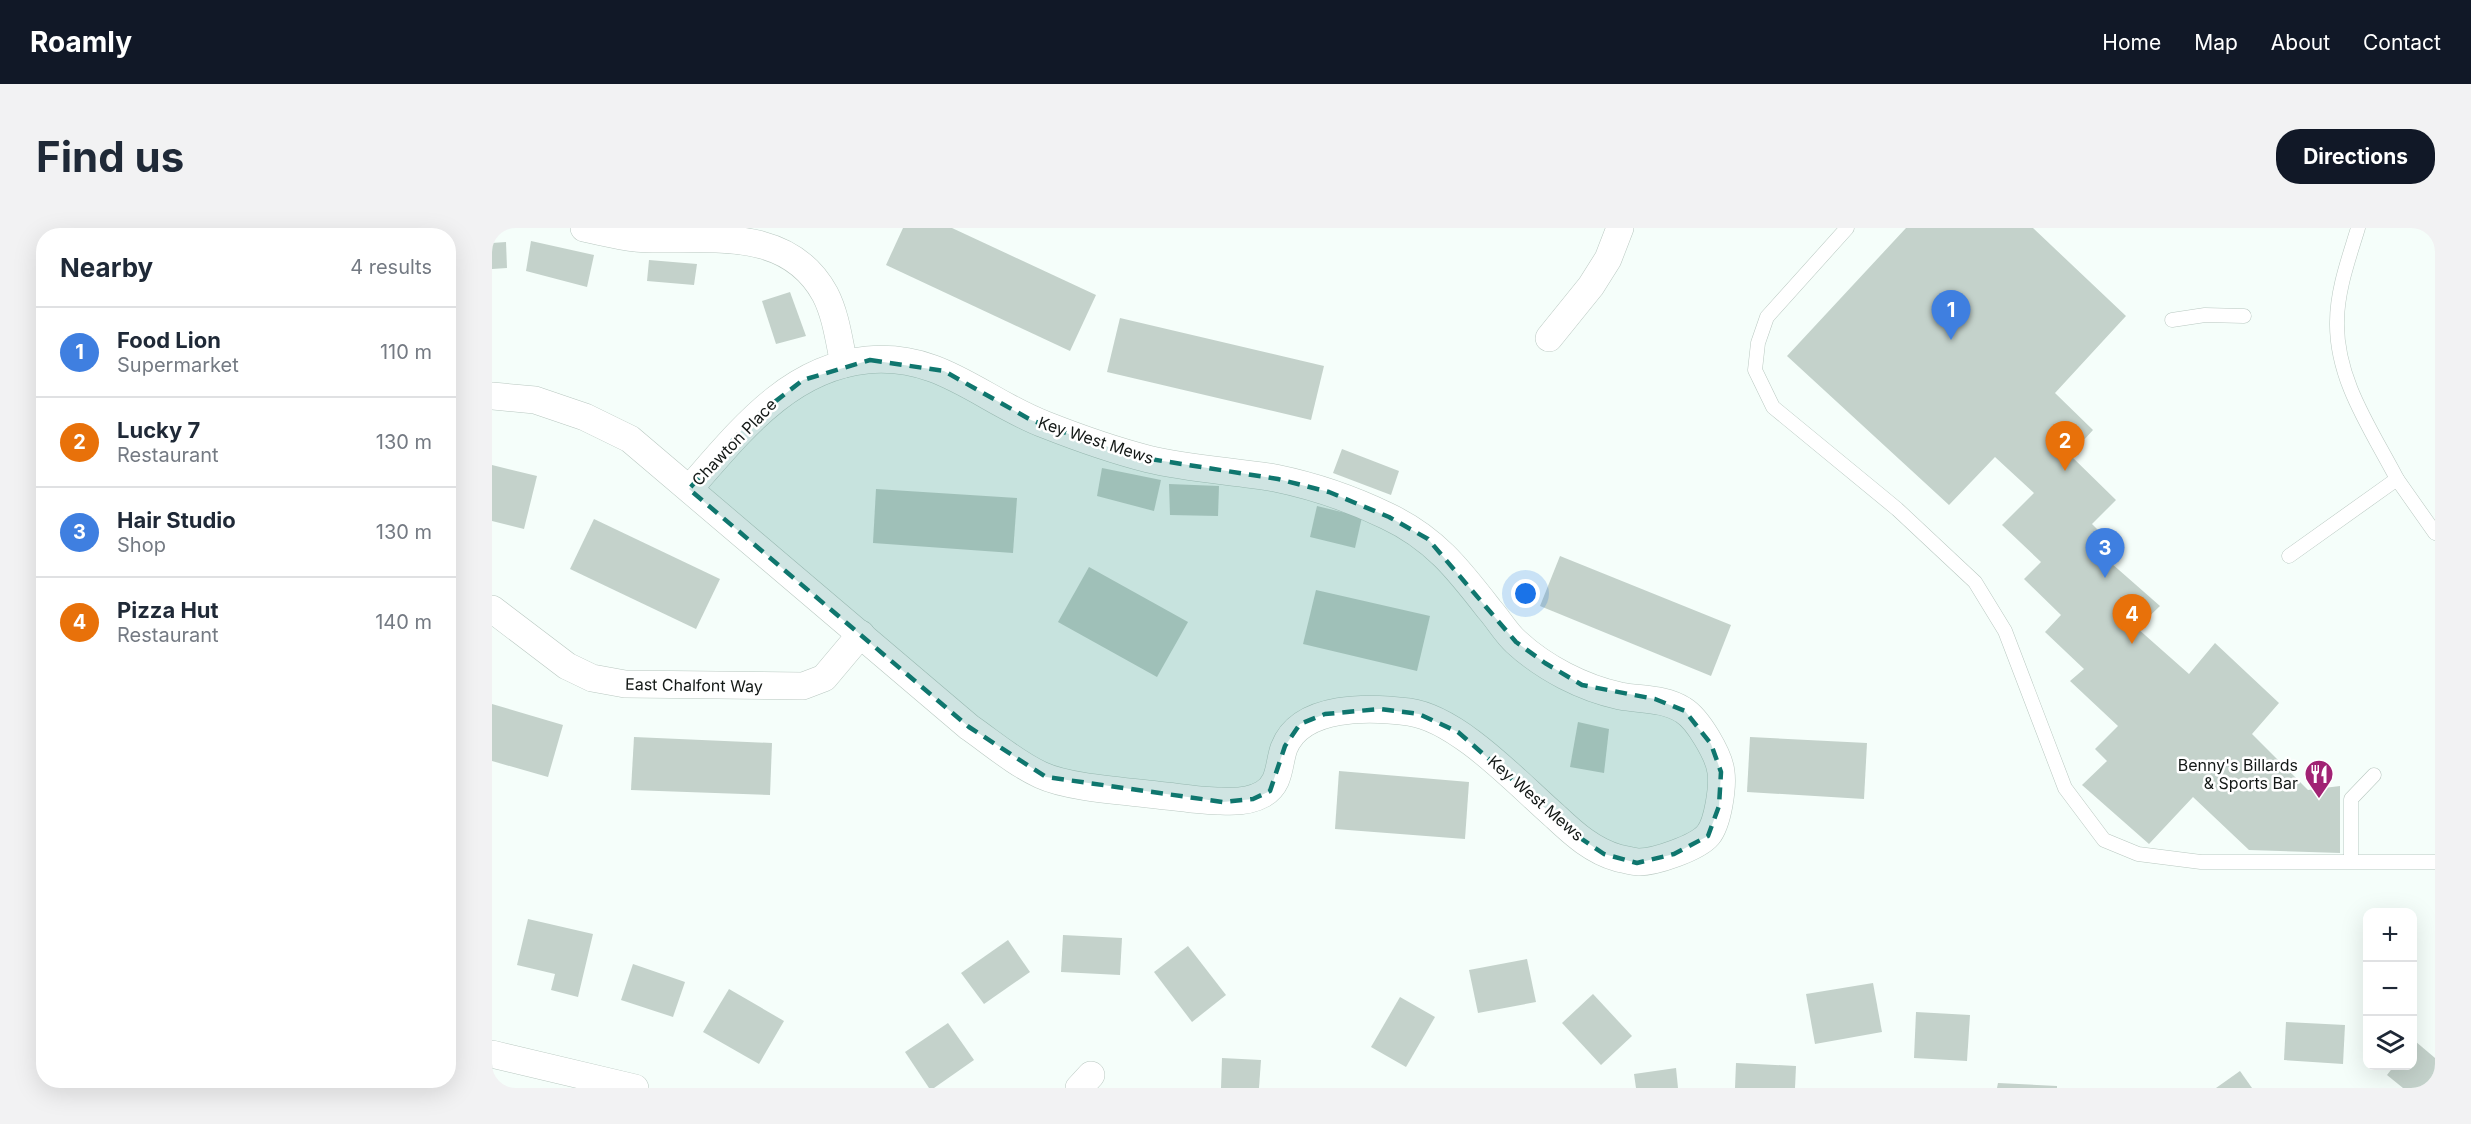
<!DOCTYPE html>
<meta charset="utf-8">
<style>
body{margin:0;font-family:Inter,sans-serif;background:#f2f2f3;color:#1f2937}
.controls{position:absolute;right:18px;bottom:18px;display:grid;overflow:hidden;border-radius:12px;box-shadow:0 6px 24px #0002}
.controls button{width:54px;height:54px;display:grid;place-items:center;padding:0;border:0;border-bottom:2px solid #e0e1e3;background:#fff;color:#1f2937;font:30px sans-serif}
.you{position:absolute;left:1034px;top:366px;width:21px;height:21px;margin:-15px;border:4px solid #fff;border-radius:50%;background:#1a73e8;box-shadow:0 0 0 9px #1a73e833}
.badge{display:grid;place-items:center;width:39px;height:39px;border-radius:50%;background:#111827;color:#fff;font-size:20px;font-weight:700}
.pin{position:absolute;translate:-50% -50px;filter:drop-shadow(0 2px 3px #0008)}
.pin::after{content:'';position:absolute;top:32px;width:21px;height:18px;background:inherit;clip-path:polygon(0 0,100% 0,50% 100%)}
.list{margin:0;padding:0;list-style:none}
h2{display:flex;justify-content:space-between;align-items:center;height:78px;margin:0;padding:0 24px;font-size:26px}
h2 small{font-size:20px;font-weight:400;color:#747a83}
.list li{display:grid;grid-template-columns:39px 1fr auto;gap:18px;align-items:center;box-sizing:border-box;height:90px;padding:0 24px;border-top:2px solid #e0e1e3}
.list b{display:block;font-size:22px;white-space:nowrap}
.list p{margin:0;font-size:20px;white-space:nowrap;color:#747a83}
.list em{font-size:20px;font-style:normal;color:#747a83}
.icon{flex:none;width:33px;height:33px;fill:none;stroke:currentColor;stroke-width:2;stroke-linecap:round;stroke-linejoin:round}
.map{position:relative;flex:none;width:1943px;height:860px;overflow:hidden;border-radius:24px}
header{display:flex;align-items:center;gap:36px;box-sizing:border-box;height:84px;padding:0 30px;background:#111827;color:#fff}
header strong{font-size:28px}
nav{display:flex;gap:33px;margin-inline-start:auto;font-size:21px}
.intro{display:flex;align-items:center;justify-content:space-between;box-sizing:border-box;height:144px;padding:0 36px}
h1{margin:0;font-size:42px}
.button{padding:15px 27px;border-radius:24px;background:#111827;color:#fff;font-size:21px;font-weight:700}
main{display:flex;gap:36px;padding:0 36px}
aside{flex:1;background:#fff;border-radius:24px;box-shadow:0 6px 24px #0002}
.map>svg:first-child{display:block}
.building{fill:#c4d2cb}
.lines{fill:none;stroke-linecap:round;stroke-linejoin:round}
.lane-casing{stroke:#b9c8c1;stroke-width:15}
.street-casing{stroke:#b9c8c1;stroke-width:28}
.lane{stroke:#fff;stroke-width:14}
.street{stroke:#fff;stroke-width:27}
.marked{fill:#0f766e;fill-opacity:0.2;stroke:#0f766e;stroke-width:4.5;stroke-dasharray:12 8;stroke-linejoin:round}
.labels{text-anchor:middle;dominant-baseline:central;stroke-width:5;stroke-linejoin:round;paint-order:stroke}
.street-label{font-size:16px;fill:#131816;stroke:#fff}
.poi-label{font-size:16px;fill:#131816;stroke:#fff;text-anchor:end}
</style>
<header>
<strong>Roamly</strong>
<nav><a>Home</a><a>Map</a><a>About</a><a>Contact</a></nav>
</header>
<div class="intro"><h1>Find us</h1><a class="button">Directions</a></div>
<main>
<aside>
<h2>Nearby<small>4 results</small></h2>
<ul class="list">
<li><span class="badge" style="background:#3f7fe0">1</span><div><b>Food Lion</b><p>Supermarket</p></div><em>110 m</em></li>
<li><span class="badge" style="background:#e8710a">2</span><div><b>Lucky 7</b><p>Restaurant</p></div><em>130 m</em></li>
<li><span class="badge" style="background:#3f7fe0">3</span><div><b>Hair Studio</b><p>Shop</p></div><em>130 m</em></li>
<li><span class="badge" style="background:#e8710a">4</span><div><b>Pizza Hut</b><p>Restaurant</p></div><em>140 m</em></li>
</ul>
</aside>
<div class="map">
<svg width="1943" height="860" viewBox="0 0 1943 860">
<rect width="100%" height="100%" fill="#f5fefa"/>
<g class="building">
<path d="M411,0h49l144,67 -26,56 -184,-86z"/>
<path d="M1414,0h127l93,88 -71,77 38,37 -23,25 46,45 -24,24 29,29 -10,10 49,43 -23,22 52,46 26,-31 64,60 -27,31 56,56 32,-4v67l-91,-3 -56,-53 -44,47 -67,-59 25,-24 -12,-12 23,-23 -48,-45 14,-12 -39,-37 16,-17 -37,-36 17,-17 -39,-37 32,-32 -39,-36 -46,48 -162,-149z"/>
<path d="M39,13l63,14 -7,32 -61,-16z"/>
<path d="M14,14l1,26 -15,1v-26z"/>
<path d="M157,32l48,4 -3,21 -47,-4z"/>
<path d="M298,64l16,44 -30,8 -14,-43z"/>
<path d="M628,90l204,48 -13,54 -204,-48z"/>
<path d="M850,221l57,22 -8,24 -58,-22z"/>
<path d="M0,237l45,11 -13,53 -32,-8z"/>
<path d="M610,240l59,12 -7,31 -57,-15z"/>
<path d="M677,256l50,2 -1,30 -48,-1z"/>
<path d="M384,261l141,9 -4,55 -140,-10z"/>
<path d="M825,278l45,11 -7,31 -45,-11z"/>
<path d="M102,291l126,60 -24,50 -126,-60z"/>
<path d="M1068,328l171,69 -20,51 -171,-70z"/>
<path d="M597,339l99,55 -31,55 -99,-55z"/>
<path d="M824,362l114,26 -13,55 -114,-27z"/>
<path d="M0,476l71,21 -15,52 -56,-16z"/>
<path d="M1086,494l31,7 -5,44 -34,-6z"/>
<path d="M142,509l138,6 -2,52 -139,-5z"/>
<path d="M1258,509l117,6 -3,56 -117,-7z"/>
<path d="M847,543l130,11 -4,57 -130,-10z"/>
<path d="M36,691l65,15 -15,63 -27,-7 4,-16 -38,-9z"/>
<path d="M571,707l59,3 -2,37 -59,-3z"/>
<path d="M516,712l22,32 -46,32 -23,-31z"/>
<path d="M696,718l38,49 -34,27 -38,-50z"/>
<path d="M1035,731l9,43 -58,11 -9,-43z"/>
<path d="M141,736l52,18 -12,35 -52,-17z"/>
<path d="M1381,755l9,49 -67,12 -9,-50z"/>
<path d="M237,761l55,32 -25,43 -56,-32z"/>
<path d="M1101,766l39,42 -31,29 -39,-42z"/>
<path d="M908,769l35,20 -29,50 -35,-20z"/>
<path d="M1424,784l54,3 -3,46 -53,-3z"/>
<path d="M1794,794l59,3 -2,39 -59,-4z"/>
<path d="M456,795l26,37 -40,28h-5l-24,-36z"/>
<path d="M1923,813l20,17v30h-32l-16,-13 7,-9h18v-22z"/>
<path d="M730,830l39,2 -2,28h-38z"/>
<path d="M1244,835l60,3 -1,22h-60z"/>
<path d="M1184,840l2,20h-42l-2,-14z"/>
<path d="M1748,843l12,17h-36z"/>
<path d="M1506,855l59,3v2h-60z"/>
</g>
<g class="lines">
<g class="lane-casing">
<g id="lane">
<path d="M1355,0l-80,89 -9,26 -3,27 18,37 124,102 78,73 30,49 60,157 39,52 34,14 63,8h234"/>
<path d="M1866,0c-9,30 -21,62 -21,94 -1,58 34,107 60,157"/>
<path d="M1680,92l33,-5 39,1"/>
<path d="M1797,328l108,-77 38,54"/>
<path d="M1859,633v-62l23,-24"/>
</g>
</g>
<g class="street-casing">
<g id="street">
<path d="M92,0c22,5 46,11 68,11 63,1 137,-11 173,55 11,21 14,47 19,70"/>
<path d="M1057,110l42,-52 17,-27 12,-31"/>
<path d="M0,168l43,4 50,17 45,22 339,288c23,16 46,36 72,48 28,13 84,16 116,20 21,2 43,6 64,6 14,1 30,0 42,-7 18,-11 15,-29 21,-46 17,-44 87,-41 125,-36 50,7 109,72 147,105 18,17 37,34 62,41 5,1 16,4 21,4 16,0 58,-14 69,-27 10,-12 15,-48 13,-63 -2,-17 -23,-53 -38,-62 -19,-12 -42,-10 -63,-14 -37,-8 -76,-28 -104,-54 -10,-9 -18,-23 -27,-33 -31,-40 -55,-71 -102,-93 -35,-17 -73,-30 -112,-38 -42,-7 -86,-9 -127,-19 -35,-9 -69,-21 -102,-34 -64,-24 -104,-72 -179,-65 -80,8 -129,74 -178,129"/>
<path d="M0,381l75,57 25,12 33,6 178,2 21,-8 37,-44"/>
<path d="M0,826l143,34"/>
<path d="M587,860l12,-13"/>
</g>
</g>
<use href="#lane" class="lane"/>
<use href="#street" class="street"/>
</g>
<path class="marked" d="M378,132l74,11 87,49 57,21 62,18 128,20 51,13 60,25 39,22 88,103 29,21 37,22 73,14 30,12 26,33 10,28 -2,34 -11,30 -34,18 -37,9 -33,-9 -28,-19 -118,-103 -39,-18 -39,-5 -55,5 -25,10 -15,22 -15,45 -17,8 -30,3 -177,-25 -77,-50 -280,-238 61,-68 53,-41z"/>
<defs>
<g id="restaurant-pin" transform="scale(1.5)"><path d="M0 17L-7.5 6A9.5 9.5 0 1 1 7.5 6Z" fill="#a12274" stroke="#fff"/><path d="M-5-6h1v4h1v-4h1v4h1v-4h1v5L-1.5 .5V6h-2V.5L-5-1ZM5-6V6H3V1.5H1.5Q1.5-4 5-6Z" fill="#fff"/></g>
</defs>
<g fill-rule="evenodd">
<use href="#restaurant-pin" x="1827" y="546"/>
</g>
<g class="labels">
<g class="street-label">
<text transform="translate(604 212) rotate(18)">Key West Mews</text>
<text transform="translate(242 214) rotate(-46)">Chawton Place</text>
<text transform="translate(202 457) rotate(1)">East Chalfont Way</text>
<text transform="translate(1044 570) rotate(41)">Key West Mews</text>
</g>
<g class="poi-label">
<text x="1806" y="537">Benny's Billards<tspan x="1806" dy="18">&amp; Sports Bar</tspan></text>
</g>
</g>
</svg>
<div class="controls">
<button>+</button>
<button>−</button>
<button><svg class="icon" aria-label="layers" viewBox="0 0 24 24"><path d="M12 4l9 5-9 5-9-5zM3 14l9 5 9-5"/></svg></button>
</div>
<div class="you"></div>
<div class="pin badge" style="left:1459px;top:112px;background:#3f7fe0">1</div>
<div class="pin badge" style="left:1573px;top:243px;background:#e8710a">2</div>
<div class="pin badge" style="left:1613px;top:350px;background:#3f7fe0">3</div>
<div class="pin badge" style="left:1640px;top:416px;background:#e8710a">4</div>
</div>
</main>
